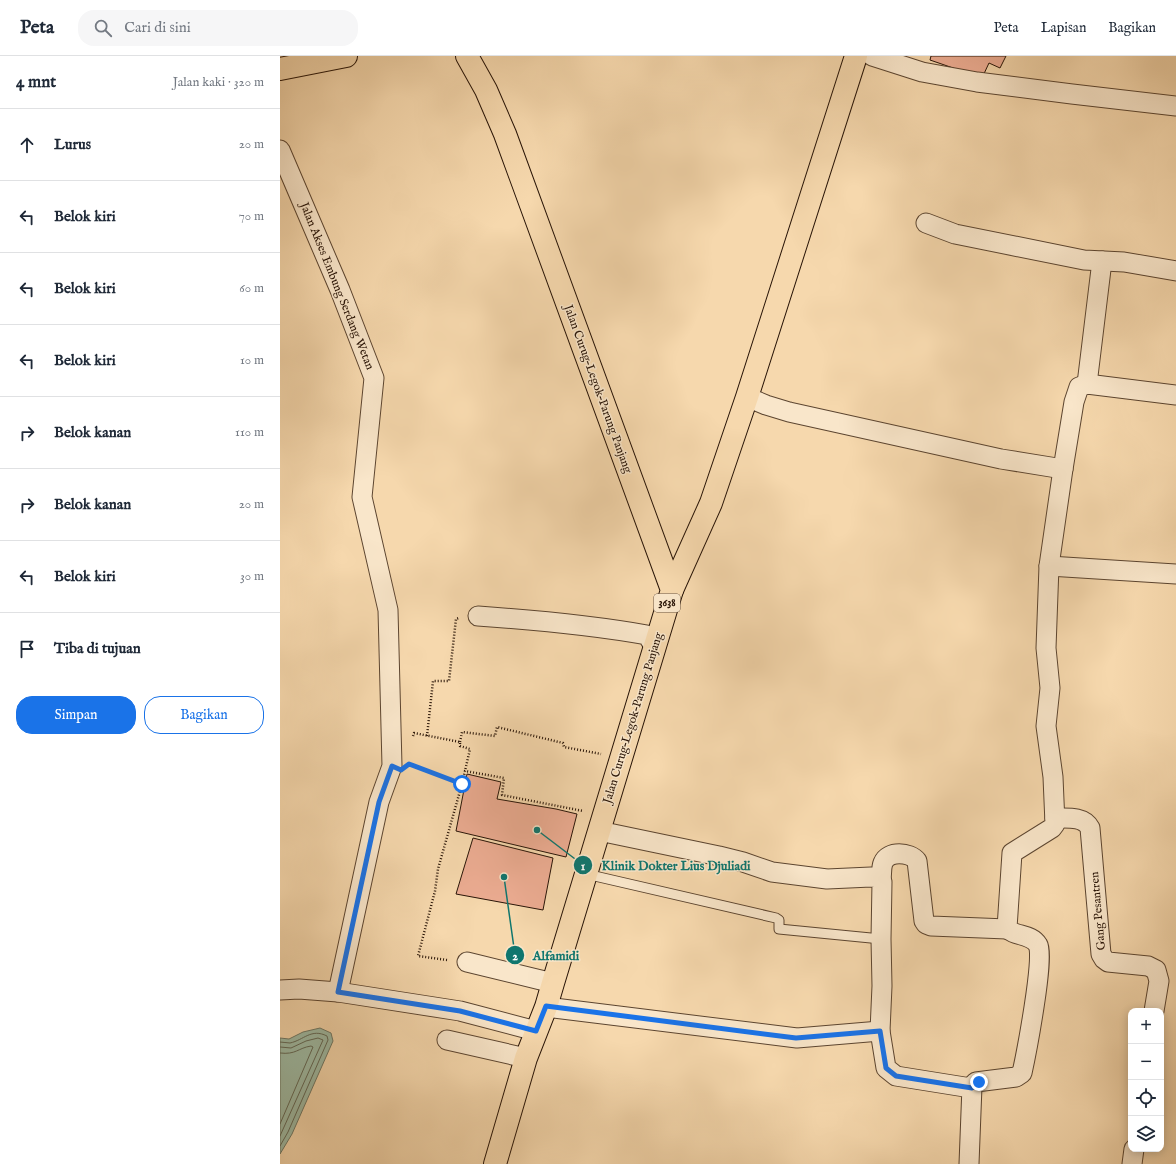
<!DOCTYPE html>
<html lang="id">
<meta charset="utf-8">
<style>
body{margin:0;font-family:"IM FELL English",serif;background:#f6f6f7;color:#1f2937}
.controls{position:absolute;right:12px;bottom:12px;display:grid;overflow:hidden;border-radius:8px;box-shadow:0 2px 10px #0003}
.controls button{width:36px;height:36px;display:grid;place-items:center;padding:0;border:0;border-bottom:1px solid #e0e1e3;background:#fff;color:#1f2937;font:20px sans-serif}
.stop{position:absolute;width:12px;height:12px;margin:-9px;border:3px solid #1a73e8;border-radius:50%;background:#fff}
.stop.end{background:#1a73e8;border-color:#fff;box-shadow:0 1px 4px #0008}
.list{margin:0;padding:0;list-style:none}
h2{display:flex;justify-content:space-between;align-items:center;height:52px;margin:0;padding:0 16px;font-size:17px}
h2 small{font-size:13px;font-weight:400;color:#747a83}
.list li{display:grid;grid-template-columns:26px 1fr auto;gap:12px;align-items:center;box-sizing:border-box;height:72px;padding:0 16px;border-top:1px solid #e0e1e3}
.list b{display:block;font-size:15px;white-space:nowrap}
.list em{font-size:13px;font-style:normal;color:#747a83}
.actions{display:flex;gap:8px;padding:12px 16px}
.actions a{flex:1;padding:9px 0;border:1px solid #1a73e8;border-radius:16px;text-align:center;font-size:14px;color:#1a73e8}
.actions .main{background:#1a73e8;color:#fff}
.icon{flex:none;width:22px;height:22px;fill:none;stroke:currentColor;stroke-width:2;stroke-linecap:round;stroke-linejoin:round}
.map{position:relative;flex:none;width:896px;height:1108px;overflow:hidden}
header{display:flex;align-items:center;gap:24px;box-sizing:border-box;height:56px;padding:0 20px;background:#fff;border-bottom:1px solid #e0e1e3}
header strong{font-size:19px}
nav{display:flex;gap:22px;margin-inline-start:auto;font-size:14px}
.search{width:280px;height:36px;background:#f6f6f7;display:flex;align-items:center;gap:10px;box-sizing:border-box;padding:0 14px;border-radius:16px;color:#747a83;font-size:15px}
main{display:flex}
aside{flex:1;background:#fff}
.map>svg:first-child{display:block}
.water{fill:#9ebba5;stroke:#6f7866}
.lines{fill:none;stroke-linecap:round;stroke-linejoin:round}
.shore{stroke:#636856;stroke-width:1}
.building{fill:#ecac92;stroke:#281407}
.lane-casing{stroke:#5c4530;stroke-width:11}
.street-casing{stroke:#5c4530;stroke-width:21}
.primary-casing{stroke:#281407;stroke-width:24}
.path{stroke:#281407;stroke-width:2.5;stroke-dasharray:1 2;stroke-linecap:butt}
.lane{stroke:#f9e6ca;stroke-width:9}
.street{stroke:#f9e6ca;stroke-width:19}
.primary{stroke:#f6d8ad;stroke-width:22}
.route{stroke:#1a73e8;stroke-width:5}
.labels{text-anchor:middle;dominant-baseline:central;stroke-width:3;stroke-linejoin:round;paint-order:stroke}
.shield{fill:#f9e6ca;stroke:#675342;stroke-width:1}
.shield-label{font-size:11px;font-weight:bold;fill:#281407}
.street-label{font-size:12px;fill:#281407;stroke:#f9e6ca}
.leader{fill:none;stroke:#0f766e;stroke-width:1.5}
.callout-dot{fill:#0f766e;stroke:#f9e6ca;stroke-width:1.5}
.mark-label{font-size:12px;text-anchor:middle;font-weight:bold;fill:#fff}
.callout-label{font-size:13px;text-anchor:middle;font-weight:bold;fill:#0f766e;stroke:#f9e6ca;stroke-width:3;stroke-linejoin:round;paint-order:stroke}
</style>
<header>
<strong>Peta</strong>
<div class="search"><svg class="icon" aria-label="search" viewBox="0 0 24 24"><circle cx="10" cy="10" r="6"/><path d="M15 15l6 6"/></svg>Cari di sini</div>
<nav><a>Peta</a><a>Lapisan</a><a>Bagikan</a></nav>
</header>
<main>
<aside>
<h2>4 mnt<small>Jalan kaki · 320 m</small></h2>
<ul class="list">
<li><svg class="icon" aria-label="ahead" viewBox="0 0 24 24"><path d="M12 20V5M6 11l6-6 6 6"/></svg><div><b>Lurus</b></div><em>20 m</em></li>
<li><svg class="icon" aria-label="left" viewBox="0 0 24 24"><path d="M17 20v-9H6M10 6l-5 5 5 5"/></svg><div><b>Belok kiri</b></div><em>70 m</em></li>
<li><svg class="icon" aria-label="left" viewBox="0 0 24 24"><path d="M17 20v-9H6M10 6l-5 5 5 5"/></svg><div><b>Belok kiri</b></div><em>60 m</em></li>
<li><svg class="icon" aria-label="left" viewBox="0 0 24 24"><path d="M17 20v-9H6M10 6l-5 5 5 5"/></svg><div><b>Belok kiri</b></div><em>10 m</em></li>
<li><svg class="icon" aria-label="right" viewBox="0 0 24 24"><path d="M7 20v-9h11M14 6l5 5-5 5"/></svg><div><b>Belok kanan</b></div><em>110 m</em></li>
<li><svg class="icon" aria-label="right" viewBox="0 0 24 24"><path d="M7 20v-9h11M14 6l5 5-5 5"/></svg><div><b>Belok kanan</b></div><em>20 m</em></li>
<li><svg class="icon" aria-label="left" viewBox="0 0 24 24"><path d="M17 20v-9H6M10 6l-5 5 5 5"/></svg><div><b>Belok kiri</b></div><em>30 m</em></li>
<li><svg class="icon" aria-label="arrive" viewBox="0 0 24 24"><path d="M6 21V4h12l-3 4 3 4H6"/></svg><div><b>Tiba di tujuan</b></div></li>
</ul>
<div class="actions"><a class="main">Simpan</a><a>Bagikan</a></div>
</aside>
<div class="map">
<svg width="896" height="1108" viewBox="0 0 896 1108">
<rect width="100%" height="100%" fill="#f6d8ad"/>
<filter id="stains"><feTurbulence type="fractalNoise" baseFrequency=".005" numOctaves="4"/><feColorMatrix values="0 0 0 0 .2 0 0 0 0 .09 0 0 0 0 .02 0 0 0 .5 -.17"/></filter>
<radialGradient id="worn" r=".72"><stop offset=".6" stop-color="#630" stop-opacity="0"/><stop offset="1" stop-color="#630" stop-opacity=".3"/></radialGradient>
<path class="water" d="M40,972l11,5 2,8 -41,93 -12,20v-116l9,1 14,-7z"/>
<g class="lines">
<g class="shore">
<path d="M0,986c3,0 7,1 10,1 14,-3 21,-15 37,-7l1,4 -40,92 -8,14"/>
<path d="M0,991l11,1 15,-7 12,-3 5,2 -43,96"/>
<path d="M0,997c16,2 18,-5 31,-7l2,1 -33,77"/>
</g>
</g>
<g class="building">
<path d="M651,0h75l-6,12 -11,-5 -7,15 -52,-18z"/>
<path d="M187,718l34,8 -4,17 59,10 21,5 -11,43 -110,-26z"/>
<path d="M193,782l80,20 -10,52 -87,-16z"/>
</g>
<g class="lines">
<g class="lane-casing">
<path id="lane" d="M306,818l190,44 3,2v9l102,10"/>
</g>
<g class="street-casing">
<g id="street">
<path d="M592,0l50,16 55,10 95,12 104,12"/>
<path d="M0,94l60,140 34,88 -12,119 26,113 4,156 -13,36 -41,190"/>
<path d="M646,167l29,11 129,26 40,2 52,9"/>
<path d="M807,328l15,-123"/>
<path d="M467,341l19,8 23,7 212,47 62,10 -14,97 -3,82 4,40 -4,38 7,51 2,47 -3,4 -40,25 -5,75c7,9 24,5 31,17 7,11 -12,110 -16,128l-6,4 -40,5 -4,4 -3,78"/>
<path d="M783,413l11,-67 5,-15 8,-3 89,11"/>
<path d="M769,510l127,8"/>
<path d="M198,560c57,4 113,9 169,19l7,11"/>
<path d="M775,762c12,0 29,-2 35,10l11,126 3,5 4,3 40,4 8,4 3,11 -5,30"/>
<path d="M319,775l120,25 24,6 29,10 55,7 44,-2 9,1 2,4 -1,57 1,47 -2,45 6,37 10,8 75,12"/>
<path d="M601,823c1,-5 0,-11 2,-16 5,-13 27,-11 34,-2l7,60 2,3 5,2 76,3"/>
<path d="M187,906l86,21"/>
<path d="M0,934l19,-1 39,3 122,19 76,20"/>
<path d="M266,951l251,31 83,-7"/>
<path d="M167,984l79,18"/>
<path d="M852,1108l2,-15"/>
</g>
</g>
<g class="primary-casing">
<g id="primary">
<path d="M187,0l19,34 19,44 167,456 -119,393 -7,24 -20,51 -31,106"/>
<path d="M0,13l66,-13"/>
<path d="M392,534l39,-87 36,-106 109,-341"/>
</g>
</g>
<g class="path">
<path d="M133,680l1,-3 46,9v4l10,3 -5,22"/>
<path d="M147,680l6,-55h16l7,-62 3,-1"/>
<path d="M180,686l2,-10 33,4 2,-9 66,16 1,4 37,7"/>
<path d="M132,709l50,19 3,-13 39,7 -2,17 81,16"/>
<path d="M167,904l-29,-4 17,-65 3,-22 24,-85"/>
</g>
<use href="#lane" class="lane"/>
<use href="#street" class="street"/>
<use href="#primary" class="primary"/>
</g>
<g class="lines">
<path class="route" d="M182,728l-53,-20 -8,6 -9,-4 -13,36 -41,190 122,19 76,20 10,-25 250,32 84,-7 6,37 10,8 76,12 2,-4 5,-2"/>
</g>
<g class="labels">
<rect class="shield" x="374" y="538" width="26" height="18" rx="3"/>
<g class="shield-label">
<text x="387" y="547">3638</text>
</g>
<g class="street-label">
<text transform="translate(57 230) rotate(68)">Jalan Akses Embung Serdang Wetan</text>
<text transform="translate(318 333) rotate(70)">Jalan Curug–Legok–Parung Panjang</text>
<text transform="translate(353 662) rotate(-73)">Jalan Curug–Legok–Parung Panjang</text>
<text transform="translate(818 855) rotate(-95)">Gang Pesantren</text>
</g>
</g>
<path class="leader" d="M257 774L303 809M224 821L235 899"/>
<g class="callout-dot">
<circle cx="257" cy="774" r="4"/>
<circle cx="224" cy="821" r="4"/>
<circle cx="303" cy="809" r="10"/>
<circle cx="235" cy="899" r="10"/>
</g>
<g class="mark-label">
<text x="303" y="814">1</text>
<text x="235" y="904">2</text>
</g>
<g class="callout-label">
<text x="396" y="814">Klinik Dokter Lius Djuliadi</text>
<text x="276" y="904">Alfamidi</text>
</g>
<rect width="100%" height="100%" filter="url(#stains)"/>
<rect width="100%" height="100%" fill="url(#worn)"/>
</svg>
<div class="controls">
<button>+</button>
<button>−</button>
<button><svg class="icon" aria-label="locate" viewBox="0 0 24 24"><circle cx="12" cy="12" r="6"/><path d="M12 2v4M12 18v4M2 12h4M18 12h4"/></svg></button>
<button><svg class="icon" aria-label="layers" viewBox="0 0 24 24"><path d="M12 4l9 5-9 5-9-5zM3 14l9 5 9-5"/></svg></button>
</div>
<div class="stop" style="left:182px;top:728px"></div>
<div class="stop end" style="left:699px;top:1026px"></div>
</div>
</main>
